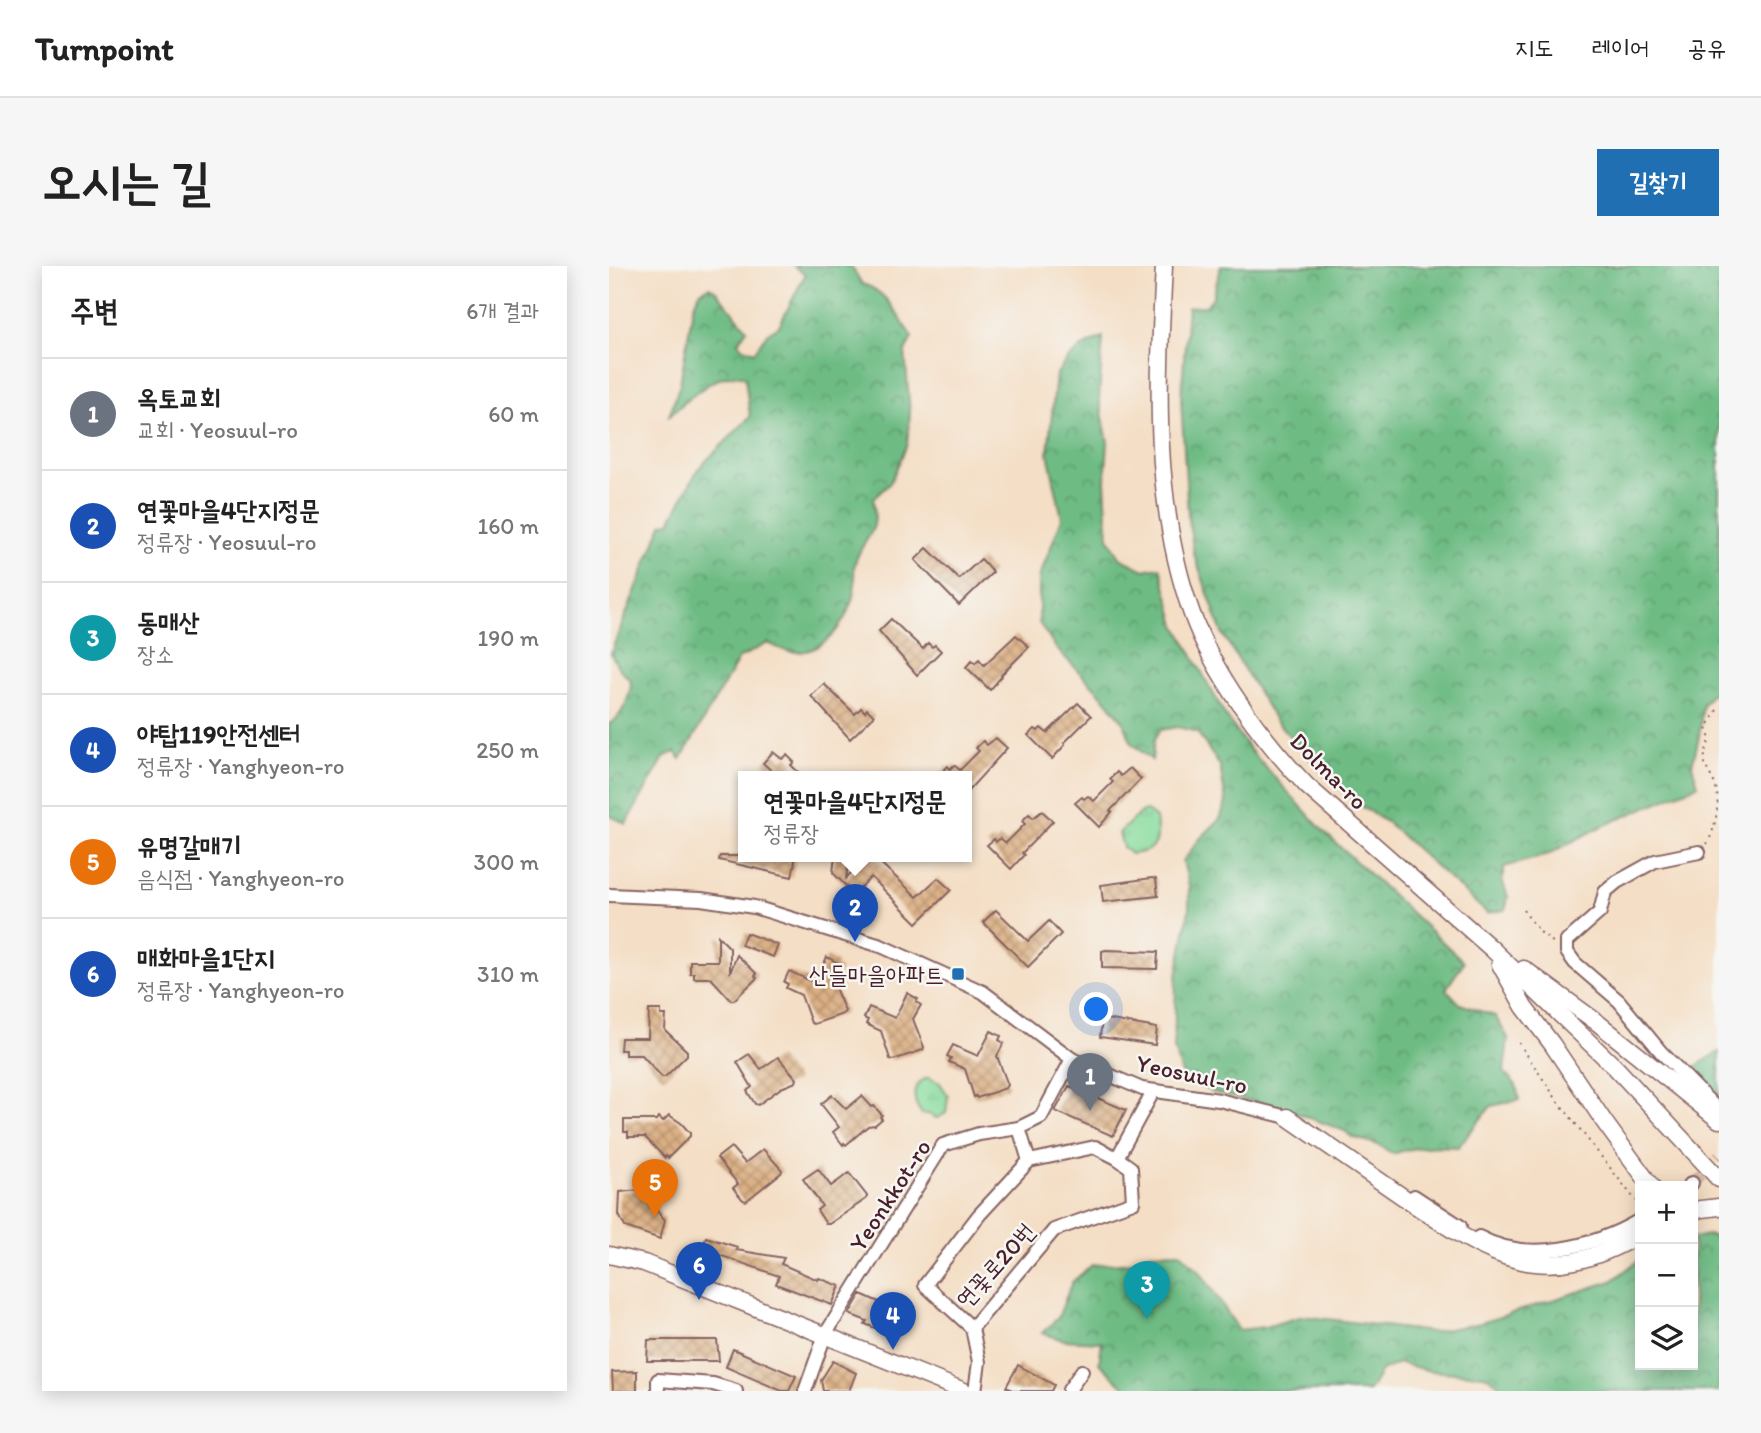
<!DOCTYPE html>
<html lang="ko">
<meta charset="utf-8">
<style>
body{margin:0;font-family:Itim,"Poor Story",sans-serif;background:#f6f6f6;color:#222}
.controls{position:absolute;right:21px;bottom:21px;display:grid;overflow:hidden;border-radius:0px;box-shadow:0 4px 18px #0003}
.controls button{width:63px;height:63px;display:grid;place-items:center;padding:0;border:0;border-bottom:2px solid #e0e0e0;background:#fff;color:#222;font:35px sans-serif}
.you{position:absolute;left:488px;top:744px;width:24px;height:24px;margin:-18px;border:5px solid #fff;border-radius:50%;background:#1a73e8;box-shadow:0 0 0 10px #1a73e833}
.badge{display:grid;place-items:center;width:46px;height:46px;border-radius:50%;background:#1f6fb2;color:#fff;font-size:23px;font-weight:700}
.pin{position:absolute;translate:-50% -58px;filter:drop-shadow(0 2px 4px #0008)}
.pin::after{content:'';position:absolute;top:37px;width:24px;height:21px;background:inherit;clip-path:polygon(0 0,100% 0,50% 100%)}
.popup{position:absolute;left:129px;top:505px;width:234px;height:91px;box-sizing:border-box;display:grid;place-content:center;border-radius:0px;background:#fff;filter:drop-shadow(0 2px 5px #0005);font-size:23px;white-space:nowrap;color:#767676}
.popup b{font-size:26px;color:#222}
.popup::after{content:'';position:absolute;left:50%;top:100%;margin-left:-14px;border:14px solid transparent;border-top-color:#fff}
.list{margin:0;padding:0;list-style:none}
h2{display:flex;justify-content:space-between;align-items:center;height:91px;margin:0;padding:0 28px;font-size:30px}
h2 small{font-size:23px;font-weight:400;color:#767676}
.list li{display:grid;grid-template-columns:46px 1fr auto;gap:21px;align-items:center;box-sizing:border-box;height:112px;padding:0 28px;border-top:2px solid #e0e0e0}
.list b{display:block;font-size:26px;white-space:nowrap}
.list p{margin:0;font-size:23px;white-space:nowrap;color:#767676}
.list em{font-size:23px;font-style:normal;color:#767676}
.icon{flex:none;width:38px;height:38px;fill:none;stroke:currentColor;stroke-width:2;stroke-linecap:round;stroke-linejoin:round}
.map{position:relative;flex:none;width:1110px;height:1125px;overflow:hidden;border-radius:0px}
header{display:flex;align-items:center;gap:42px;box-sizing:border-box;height:98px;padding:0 35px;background:#fff;border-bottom:2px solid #e0e0e0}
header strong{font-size:33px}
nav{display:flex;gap:38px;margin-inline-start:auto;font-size:24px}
.intro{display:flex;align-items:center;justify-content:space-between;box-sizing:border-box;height:168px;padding:0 42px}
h1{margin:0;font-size:49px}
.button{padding:18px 32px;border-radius:0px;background:#1f6fb2;color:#fff;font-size:24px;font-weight:700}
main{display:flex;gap:42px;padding:0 42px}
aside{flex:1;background:#fff;border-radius:0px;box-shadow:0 4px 18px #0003}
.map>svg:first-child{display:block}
.forest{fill:url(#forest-crowns);stroke:#5c6e58;stroke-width:2}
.park{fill:url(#park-tufts);stroke:#697e64;stroke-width:2}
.building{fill:url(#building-cross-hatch)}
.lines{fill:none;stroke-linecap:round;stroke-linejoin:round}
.minor-tunnel{stroke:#d2b8a6;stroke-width:12;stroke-dasharray:12 6;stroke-linecap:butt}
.minor-casing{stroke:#866261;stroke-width:16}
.major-casing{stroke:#866261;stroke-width:19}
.path{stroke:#866261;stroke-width:2;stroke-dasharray:2 5;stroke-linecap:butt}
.minor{stroke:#fff;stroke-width:12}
.major{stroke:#fff;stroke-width:16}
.poi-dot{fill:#1f6fb2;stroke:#f6f6f2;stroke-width:2.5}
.labels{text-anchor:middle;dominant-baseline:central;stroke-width:5;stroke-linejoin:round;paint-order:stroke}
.street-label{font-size:24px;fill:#4a1f2b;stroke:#f6f6f2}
.poi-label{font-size:24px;fill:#4a1f2b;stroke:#f6f6f2;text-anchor:end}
</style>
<header>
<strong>Turnpoint</strong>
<nav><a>지도</a><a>레이어</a><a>공유</a></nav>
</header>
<div class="intro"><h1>오시는 길</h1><a class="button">길찾기</a></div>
<main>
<aside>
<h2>주변<small>6개 결과</small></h2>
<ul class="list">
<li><span class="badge" style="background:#6b7280">1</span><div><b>옥토교회</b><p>교회 · Yeosuul-ro</p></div><em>60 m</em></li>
<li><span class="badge" style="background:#1a4fb4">2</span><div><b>연꽃마을4단지정문</b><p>정류장 · Yeosuul-ro</p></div><em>160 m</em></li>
<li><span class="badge" style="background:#0f9aa8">3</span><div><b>동매산</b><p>장소</p></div><em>190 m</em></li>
<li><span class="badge" style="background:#1a4fb4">4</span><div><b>야탑119안전센터</b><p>정류장 · Yanghyeon-ro</p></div><em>250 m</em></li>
<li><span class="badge" style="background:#e8710a">5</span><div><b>유명갈매기</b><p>음식점 · Yanghyeon-ro</p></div><em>300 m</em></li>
<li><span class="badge" style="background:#1a4fb4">6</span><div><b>매화마을1단지</b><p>정류장 · Yanghyeon-ro</p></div><em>310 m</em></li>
</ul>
</aside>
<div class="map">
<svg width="1110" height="1125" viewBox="0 0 1110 1125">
<defs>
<pattern id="forest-crowns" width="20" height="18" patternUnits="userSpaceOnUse" patternTransform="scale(1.75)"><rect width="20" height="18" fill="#6ebc84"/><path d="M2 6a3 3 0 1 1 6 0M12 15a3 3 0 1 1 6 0" fill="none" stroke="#5c986c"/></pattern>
<pattern id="park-tufts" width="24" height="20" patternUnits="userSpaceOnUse" patternTransform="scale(1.75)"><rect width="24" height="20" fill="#88dc9d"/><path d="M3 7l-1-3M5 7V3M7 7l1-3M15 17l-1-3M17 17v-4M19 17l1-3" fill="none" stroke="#77bc87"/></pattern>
<pattern id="building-cross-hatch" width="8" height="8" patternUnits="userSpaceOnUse" patternTransform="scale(1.75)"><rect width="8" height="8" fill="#dbb084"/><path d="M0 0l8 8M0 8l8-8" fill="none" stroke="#b48f6c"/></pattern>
</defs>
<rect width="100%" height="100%" fill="#f6f6f2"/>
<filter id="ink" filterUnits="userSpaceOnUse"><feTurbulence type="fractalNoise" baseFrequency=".0143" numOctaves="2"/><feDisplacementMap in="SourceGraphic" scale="14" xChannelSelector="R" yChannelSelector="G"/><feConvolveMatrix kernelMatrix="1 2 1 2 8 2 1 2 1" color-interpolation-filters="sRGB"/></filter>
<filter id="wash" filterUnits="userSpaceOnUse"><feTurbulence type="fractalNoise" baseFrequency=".00686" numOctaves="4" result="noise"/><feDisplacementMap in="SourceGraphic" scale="28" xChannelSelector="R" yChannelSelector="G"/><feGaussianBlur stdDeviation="1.57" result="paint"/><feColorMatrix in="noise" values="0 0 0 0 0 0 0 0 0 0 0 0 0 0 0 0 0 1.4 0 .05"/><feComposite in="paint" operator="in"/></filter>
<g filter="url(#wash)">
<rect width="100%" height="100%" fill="#f4dec5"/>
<g class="forest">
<path d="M185,0h57l11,18c25,6 36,33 50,53l-7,15 5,62 -3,31 -17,38 -17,16c7,39 -8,33 -18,64 -3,7 1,14 0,21 -3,32 -27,70 -62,68 -9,0 -18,-6 -25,-9l-29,15 -58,101 -6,-7 -10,4 -39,68 -17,-9v-91c13,-6 22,-29 22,-43l-13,-14 -7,-13 4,-12 47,-118 8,-2 28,-53 52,-52 -5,-40c-27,-9 -57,23 -76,39l11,-32 13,-77 7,-15 9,-5 6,3 32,39 -9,13 4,5 12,5 14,-19 11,-7 26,-51z"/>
<path d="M612,0h498v420l-16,18 -4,33 -7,28 6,20 -100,43 -51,27 -43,12 -2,13 6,17 -3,13 -18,3 -98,-89 -30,-19 -36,-32 -48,-53 -53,-87 -28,-79 -6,-39 -7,-116 7,-92 18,-1 7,-9z"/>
<path d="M494,71l-4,61 9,44 -3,39 3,56 12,21 24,12 16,-3 16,58 49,90 25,35 73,81 141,131 -18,27 14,15 35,12 13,22 -4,34 12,13 3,15 -28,6 -33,41c-22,-2 -44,-1 -65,7l-14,-9 -27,-8 -7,-6 -43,-16 -27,-9 -64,-14 -28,-16 -9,-27 2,-68 13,-71v-24l-6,-25 16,-21 21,-21 6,-17 -6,-36 -23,-34 -19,-5 -18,3 -6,10 -2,20 -20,-16 -9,-23 -22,-27 -45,-46 -17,-25v-45l23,-60 -14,-65 8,-78 13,-17 13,-11z"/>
<path d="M1110,786v47l-22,-18 -4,-13z"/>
<path d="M1099,969l11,3v153h-218l-1,-6 -16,-10 -54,-4 -31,-8 -18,8 -12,20h-240l-30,-28 3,-21 -38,-2 -22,-7 16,-15 14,-36 20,-17 42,-3 18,-9 28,-1 20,20 39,58 26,-3 38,-11 129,16 49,-9 131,-42 28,-22v106h53v-127z"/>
</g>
<g class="park">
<path d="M538,545l9,7c3,25 2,33 -25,36l-8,-7 -4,-14 22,-21z"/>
<path d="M319,812l12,5 8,13 -2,17 -9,5 -8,-4h-7c-10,-13 -12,-31 6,-36z"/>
</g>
<g id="blocks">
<g class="building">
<path d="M318,282l32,31 22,-20 12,13 -34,33 -44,-45z"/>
<path d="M282,353l32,30 5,-6 4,4 3,-2 6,6 -24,24 -38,-44z"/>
<path d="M407,369l13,12 -28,28 1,1 -12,14 -24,-23 6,-7 3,3 4,-4 5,6z"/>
<path d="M215,418l31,30 6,-6 4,4 2,-3 7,7 -24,23 -39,-43z"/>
<path d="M469,437l13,13 -27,27 1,2 -13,14 -24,-24 7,-6 3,2 3,-3 6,5z"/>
<path d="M387,472l11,10 -40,44v-16h-29l10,-10 2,3 4,-4 6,5 19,-19 -3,-3 7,-7 4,4z"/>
<path d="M164,486l9,7 5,-4 7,7 -3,3 11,11h-25l-14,-13z"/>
<path d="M521,502l11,11 -31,32 2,1 -13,15 -24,-24 7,-6 2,2 4,-3 6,5 19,-19 -3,-3 7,-7 4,4z"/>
<path d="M433,545l11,10 -31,32 2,2 -13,14 -24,-24 7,-6 2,3 4,-4 6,5 19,-19 -3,-3 7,-7 4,4z"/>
<path d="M111,590h73l2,5 -3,16 -73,-17z"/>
<path d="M226,590h15l-4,22 22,-22h5l44,41 21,-19 13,12 -34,33 -46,-46 -17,17 -21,-21z"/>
<path d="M543,612l4,1 2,17 -55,6 -2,-17z"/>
<path d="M387,644l32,31 21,-20 12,13 -33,33 -45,-45z"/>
<path d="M137,667l32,12 -5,12 -32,-12z"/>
<path d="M109,670l12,12v25l7,-18 20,19 -2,2 2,2 -23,22h-3l-20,-22h-17v-5h-4v-12h28z"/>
<path d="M497,684l52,2 -1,17 -55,-1v-17z"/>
<path d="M218,691l11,6 -2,4 5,2 -8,14 12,28 -2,3 -29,10 -3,-1 -10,-28 -15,-7 2,-4 -4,-2 5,-11 26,12z"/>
<path d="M298,727l11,6 -2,3 5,3 -8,14 11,28 -1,3 -30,10 -3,-1 -9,-28 -15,-7 2,-4 -4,-2 5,-11 26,11z"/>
<path d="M40,744h12v5h5l-1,15 22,21v4l-22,22h-3l-20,-22h-17v-5h-5l1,-12h27z"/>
<path d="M497,753l51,9 -2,17 -55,-8 2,-17z"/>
<path d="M382,765l10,5 -2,4 5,3 -7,13 11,29 -2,3 -29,10 -1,-2 -2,1 -9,-28 -16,-7 2,-4 -4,-2 6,-11 25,11z"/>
<path d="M140,788l12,15 17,-12 19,22 -1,3 -15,6 -23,17 -3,-1 -8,-13 5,-4 -15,-25z"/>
<path d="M460,820l57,24 -13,26 -58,-25z"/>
<path d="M223,829l14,14 16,-13 10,11 2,-1 8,9 -2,2 2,2 -7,6 -7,1 -22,19 -2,-2 -1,2 -10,-13 6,-5 -18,-23z"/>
<path d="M60,849l12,8 9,10v3l-22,22 -2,-2 -1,2 -20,-21h-17v-5h-4v-12h33l2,-3 4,4z"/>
<path d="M122,881l14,16 18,-14 19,21 -1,3 -35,28 -3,-1 -10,-12 5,-4 -21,-26z"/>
<path d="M209,903l13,17 18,-13 18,23 -1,3 -37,25h-3l-9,-14 5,-4 -19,-27z"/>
<path d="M31,924l25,30 -5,19 -35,-12 -6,-12 1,-23z"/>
<path d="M97,971l31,10 -1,3 48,8 -3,6 37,16 1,-2 21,8 -8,19 -56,-21 3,-8 -77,-27z"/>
<path d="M252,1028l38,17 -9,23 -25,-10 2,-3 -18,-7z"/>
<path d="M39,1074h69l2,21h-72z"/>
<path d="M124,1083l63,27 -7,15h-7l-56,-24z"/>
<path d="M224,1095l23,12 -7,18h-26l-2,-11z"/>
<path d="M409,1099l36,20 -3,6h-37l-8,-4z"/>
<path d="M28,1105v20h-24l-1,-19z"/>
</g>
</g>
</g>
<g filter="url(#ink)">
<use href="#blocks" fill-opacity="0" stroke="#866261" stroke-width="2"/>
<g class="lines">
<path class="minor-tunnel" d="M1083,917l27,-27"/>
<g class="minor-casing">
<g id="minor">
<path d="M1090,586l-44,9 -38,21 -12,10 -5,20 -33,29v11l8,11 44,38 42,51 58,59"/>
<path d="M0,629l92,4 53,8 127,39 102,46 89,67 70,30 77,11 68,17 7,4"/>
<path d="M410,862l10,33 -50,54 -54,70 47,43 82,-98 79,-28 -2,-34 -14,-10 36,-66"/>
<path d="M420,895l66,-14 22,11"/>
<path d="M1080,920l3,-3"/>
<path d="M805,930l46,30"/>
<path d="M870,971c49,27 115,10 161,-17"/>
<path d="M363,1062l7,34 -4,29"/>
<path d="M49,1125v-11l55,4 23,7"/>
<path d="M196,1125l20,-56 118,-190 36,-11 40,-6 22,-11 31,-58"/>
<path d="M461,1125l-1,-1 13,-19"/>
</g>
</g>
<g class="major-casing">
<g id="major">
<path d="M555,0c-6,117 -12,237 28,348 22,61 71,126 115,172l185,163 124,119 103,111"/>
<path d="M891,698l24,43 28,37 53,79 46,63"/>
<path d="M915,703l74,54 121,97"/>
<path d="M678,851c40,28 80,55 119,82 85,58 135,93 234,35"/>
<path d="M1084,944l26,-3"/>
<path d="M0,989l35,8 320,128"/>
</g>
</g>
<g class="path">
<path d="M1098,578c8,-14 12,-37 10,-53 -6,-23 -20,-22 -7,-51l-3,-12 12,-22"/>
<path d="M914,644l17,22 14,11"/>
<path d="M910,777l38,57 83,106"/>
</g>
<use href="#minor" class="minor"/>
<use href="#major" class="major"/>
</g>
</g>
<rect class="poi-dot" x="342" y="701" width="14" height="14" rx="3.5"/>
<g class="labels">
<g class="street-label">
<text transform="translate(720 505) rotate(45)">Dolma-ro</text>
<text transform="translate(583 808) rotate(12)">Yeosuul-ro</text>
<text transform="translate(281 929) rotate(-57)">Yeonkkot-ro</text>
<text transform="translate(386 999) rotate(-48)">연꽃로20번</text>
</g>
<g class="poi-label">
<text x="335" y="708">산들마을아파트</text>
</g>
</g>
</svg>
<div class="controls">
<button>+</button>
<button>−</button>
<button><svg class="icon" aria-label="layers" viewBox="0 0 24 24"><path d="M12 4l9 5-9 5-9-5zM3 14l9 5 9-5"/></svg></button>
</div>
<div class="you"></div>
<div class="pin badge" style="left:481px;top:845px;background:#6b7280">1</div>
<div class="pin badge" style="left:246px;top:676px;background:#1a4fb4">2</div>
<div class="popup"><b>연꽃마을4단지정문</b>정류장</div>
<div class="pin badge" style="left:538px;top:1053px;background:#0f9aa8">3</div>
<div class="pin badge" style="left:284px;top:1084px;background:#1a4fb4">4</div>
<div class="pin badge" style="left:46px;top:951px;background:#e8710a">5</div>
<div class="pin badge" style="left:90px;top:1034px;background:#1a4fb4">6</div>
</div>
</main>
